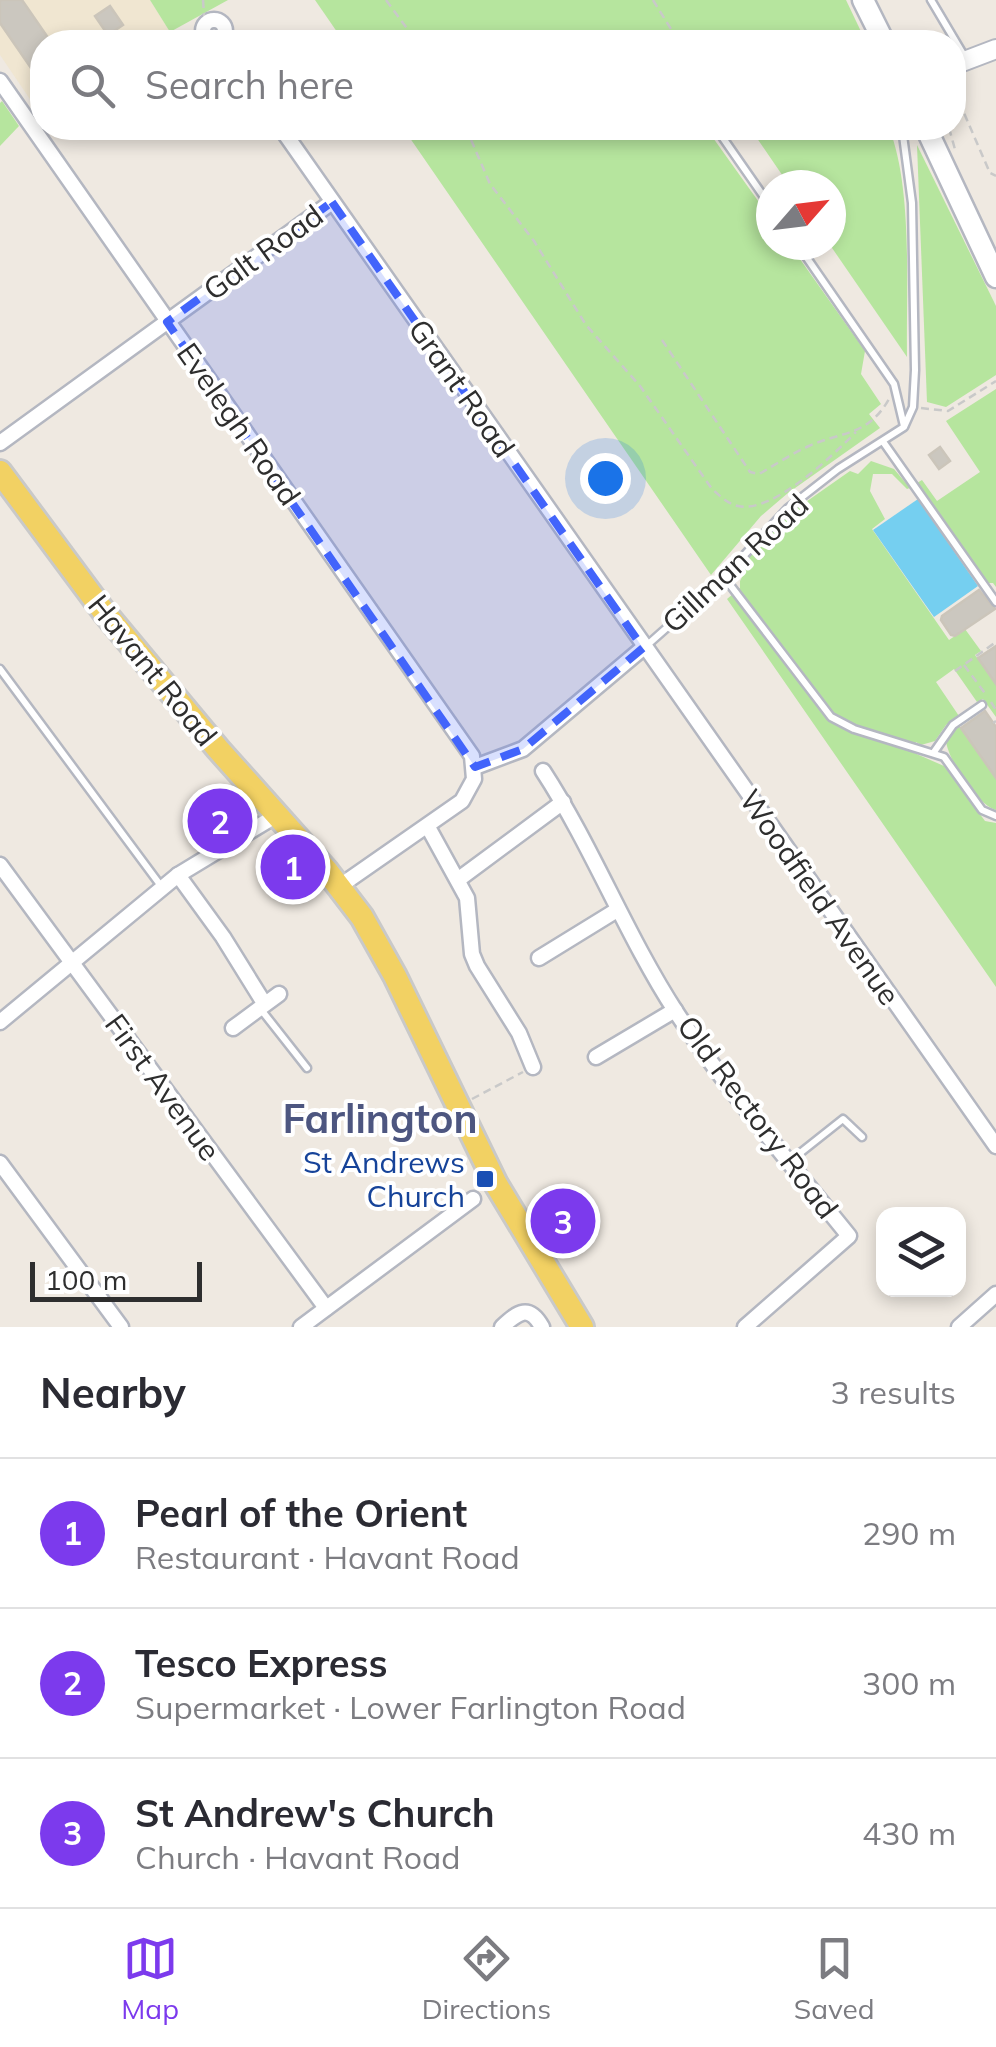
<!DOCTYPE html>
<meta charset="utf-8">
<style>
body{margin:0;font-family:Mulish,sans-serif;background:#f2f2f3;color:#2b2b33}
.controls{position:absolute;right:30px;bottom:30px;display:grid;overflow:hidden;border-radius:20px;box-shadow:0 5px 15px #0003}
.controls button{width:90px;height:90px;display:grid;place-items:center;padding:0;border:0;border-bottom:2px solid #e1e1e2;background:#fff;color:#2b2b33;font:50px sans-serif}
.compass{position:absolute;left:756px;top:170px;width:90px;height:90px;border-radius:50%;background:#fff;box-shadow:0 5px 15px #0003;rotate:62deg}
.scale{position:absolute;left:30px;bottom:25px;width:172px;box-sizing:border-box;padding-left:10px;border:5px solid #2e2e2e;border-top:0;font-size:28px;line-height:35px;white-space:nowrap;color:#2e2e2e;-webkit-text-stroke:8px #fff;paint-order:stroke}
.you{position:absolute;left:605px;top:478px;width:35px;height:35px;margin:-25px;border:8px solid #fff;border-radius:50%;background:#1a73e8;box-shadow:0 0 0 15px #1a73e833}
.badge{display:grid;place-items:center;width:65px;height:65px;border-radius:50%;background:#7c3aed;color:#fff;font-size:32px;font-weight:700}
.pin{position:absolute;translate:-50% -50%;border:5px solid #fff;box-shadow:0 2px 10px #0006}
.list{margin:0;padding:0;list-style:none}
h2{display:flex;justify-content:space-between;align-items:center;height:130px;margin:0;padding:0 40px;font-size:42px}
h2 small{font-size:32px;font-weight:400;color:#7c7c81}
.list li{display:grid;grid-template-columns:65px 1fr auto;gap:30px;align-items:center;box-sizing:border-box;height:150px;padding:0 40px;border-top:2px solid #e1e1e2}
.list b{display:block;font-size:38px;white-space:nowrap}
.list p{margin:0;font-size:32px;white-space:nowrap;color:#7c7c81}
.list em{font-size:32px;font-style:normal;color:#7c7c81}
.icon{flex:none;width:55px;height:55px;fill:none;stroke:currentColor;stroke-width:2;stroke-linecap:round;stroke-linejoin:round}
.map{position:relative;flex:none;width:996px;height:1327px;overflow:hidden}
.search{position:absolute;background:#fff;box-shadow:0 5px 15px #0003;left:30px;right:30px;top:30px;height:110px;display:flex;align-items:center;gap:25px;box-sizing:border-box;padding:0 35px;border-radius:40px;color:#7c7c81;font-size:38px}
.sheet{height:580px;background:#fff}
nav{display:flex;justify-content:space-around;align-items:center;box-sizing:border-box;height:140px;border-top:2px solid #e1e1e2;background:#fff;font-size:28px;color:#7c7c81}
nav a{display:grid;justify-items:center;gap:5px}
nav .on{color:#7c3aed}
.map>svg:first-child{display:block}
.education{fill:#f0e6d1}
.green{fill:#b6e59e}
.water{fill:#75cff0}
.building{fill:#cbc7bf;stroke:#cbc5ba;stroke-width:2.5}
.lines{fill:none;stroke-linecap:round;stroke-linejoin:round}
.service-casing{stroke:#b4b7c1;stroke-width:11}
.minor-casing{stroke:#b4b7c1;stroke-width:19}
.tertiary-casing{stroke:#b4b7c1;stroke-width:22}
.secondary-casing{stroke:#b4b7c1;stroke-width:25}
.primary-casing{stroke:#c9c9c9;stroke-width:28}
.path{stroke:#c9c9c9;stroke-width:2.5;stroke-dasharray:8 5;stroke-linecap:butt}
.service{stroke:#fff;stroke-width:6}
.minor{stroke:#fff;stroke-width:14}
.tertiary{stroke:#fff;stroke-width:18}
.secondary{stroke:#fff;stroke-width:20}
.primary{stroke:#f2d163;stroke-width:22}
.marked{fill:#4264fb;fill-opacity:0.2;stroke:#4264fb;stroke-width:8;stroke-dasharray:20 12;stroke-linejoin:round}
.transit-dot{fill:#1a4fb4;stroke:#fff;stroke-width:4}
.labels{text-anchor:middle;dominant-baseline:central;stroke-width:8;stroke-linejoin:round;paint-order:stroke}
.street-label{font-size:30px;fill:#2e2e2e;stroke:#fff}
.transit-label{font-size:30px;fill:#164399;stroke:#fff;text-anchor:end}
.district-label{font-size:40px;font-weight:bold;fill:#4d5680;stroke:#fff}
</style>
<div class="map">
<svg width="996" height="1327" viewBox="0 0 996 1327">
<rect width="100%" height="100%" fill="#efe9e1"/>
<path class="education" d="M0,0h150l20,32 -18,10h-110v66l-4,3 -38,-56z"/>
<g class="green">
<path d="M150,0h78l-58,32z"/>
<path d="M315,0h531l20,42h-522z"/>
<path d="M2,101l17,25 -19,20v-43z"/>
<path d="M403,128h303l65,91v26h19l75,106 -4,23 20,30 -12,10 11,14 -92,65 -27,23 -50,59z"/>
<path d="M750,128h139c24,60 17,162 18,229l-77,-112 1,-60h-42z"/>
<path d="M917,145l79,161v69l-50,32 -19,-5z"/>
<path d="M996,389v198l-3,-4h-7l-69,-100 5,-3 15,21 43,-29 -34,-51z"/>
<path d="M871,461l23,8 16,19 -3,1 -15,-15h-19l-3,17 15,28 -13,10 77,111 16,-11 16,22 -6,4 21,29v33l-13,-18 -6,3 -23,-33 -18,13 23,34 -13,9 -11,16 -14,4 -5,-3 -4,10 32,14 41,55 11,2v164l-269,-388 13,-11v-7l5,-10 -4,-6 52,-54 57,-40 8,3z"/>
<path d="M959,726l37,52v32c-19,-5 -48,-50 -50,-69z"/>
</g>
<path class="water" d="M918,499l60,87 -44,31 -61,-87z"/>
<g class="building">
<path d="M0,0h22l29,42h-9v18l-11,8 -31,-45z"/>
<path d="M110,6l13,19 -15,10 -13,-19z"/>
<path d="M940,447l10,14 -11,8 -10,-14z"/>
<path d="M979,590l16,19 -40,27 -4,-1 -10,-15 1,-4z"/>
<path d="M996,646v38l-18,-26z"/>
<path d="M985,711l11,16v51l-35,-50z"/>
<path d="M296,858l7,11 -14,8 -6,-12z"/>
<path d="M557,1203l23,26 -12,11 -23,-26z"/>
</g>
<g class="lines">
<g class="service-casing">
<g id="service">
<path d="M931,0l35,59"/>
<path d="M716,128l55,79"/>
<path d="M798,245l96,139 10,42"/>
<path d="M884,443l112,159"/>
<path d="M724,577l107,140 23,12 90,28 38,53 14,6"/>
<path d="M645,647l79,-70 64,-69 50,-39 66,-42 9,-20 2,-37 -3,-167 -10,-75"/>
<path d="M0,669l161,217"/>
<path d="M934,752l19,-27 29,-20"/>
<path d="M259,1007l48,61"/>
<path d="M790,1161l53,-42 19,18"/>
</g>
</g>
<g class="minor-casing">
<g id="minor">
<circle cx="214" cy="31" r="11"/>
<path d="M0,81l472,675 2,23 -12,22 -122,85"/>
<path d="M281,128l715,1018"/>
<path d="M0,443l332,-241"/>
<path d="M475,767l48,-18 120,-101"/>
<path d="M543,771c50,77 83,164 133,241 52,79 114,151 173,224l-104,91"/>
<path d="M428,827l39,71 5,56 5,12 42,67 14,34"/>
<path d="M0,865l326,443"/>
<path d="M178,875l45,62 41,66"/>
<path d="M459,879l104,-77"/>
<path d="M539,958l78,-48"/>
<path d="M0,1022l178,-147 99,-60"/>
<path d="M233,1028l46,-34"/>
<path d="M596,1057l79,-47"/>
<path d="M0,1163l121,164"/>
<path d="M301,1327l172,-128"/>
<path d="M502,1327c16,-15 27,-23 40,0"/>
<path d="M959,1327l37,-33"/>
</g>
</g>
<g class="tertiary-casing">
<path id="tertiary" d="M954,65l42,-16"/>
</g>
<g class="secondary-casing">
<g id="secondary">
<path d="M863,0l21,42"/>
<path d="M926,128l70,149"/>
</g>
</g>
<g class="primary-casing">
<path id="primary" d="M0,472l104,140 114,137 108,121 36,47 33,59 101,208 86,143"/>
</g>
<g class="path">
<path d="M203,0l1,15 6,6"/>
<path d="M386,0l31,42"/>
<path d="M653,0l26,42"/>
<path d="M954,90l36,83 6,3"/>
<path d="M466,128l24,56 44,57 52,84 54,61 72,103c8,7 16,15 26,17 35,8 95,-51 118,-74"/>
<path d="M949,128l7,25"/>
<path d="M662,340l88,132 9,2c16,-9 32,-20 50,-28 34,-15 59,-10 80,-47"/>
<path d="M921,408l27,3 48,-30"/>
<path d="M964,665l23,31"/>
<path d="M955,671l41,-29"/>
<path d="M991,702l5,8"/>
<path d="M993,723l3,-2"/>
<path d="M472,1099l51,-27"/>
</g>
<use href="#service" class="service"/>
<use href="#minor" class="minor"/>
<use href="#tertiary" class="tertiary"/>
<use href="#secondary" class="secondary"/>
<use href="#primary" class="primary"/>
</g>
<path class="marked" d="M332,202l311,446 -120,101 -48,18 -308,-445z"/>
<rect class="transit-dot" x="475" y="1169" width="20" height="20" rx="5"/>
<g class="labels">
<g class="street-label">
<text transform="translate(263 252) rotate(-36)">Galt Road</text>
<text transform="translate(462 388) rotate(55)">Grant Road</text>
<text transform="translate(239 424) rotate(55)">Evelegh Road</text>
<text transform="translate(735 563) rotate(-43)">Gillman Road</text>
<text transform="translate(153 670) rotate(51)">Havant Road</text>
<text transform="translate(820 897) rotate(55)">Woodfield Avenue</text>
<text transform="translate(163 1087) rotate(54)">First Avenue</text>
<text transform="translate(758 1117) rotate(53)">Old Rectory Road</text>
</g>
<g class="transit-label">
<text x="465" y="1162">St Andrews<tspan x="465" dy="34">Church</tspan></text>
</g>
<g class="district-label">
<text x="380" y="1118">Farlington</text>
</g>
</g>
</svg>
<div class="controls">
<button><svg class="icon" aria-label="layers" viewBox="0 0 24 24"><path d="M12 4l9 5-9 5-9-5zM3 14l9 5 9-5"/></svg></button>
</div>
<svg class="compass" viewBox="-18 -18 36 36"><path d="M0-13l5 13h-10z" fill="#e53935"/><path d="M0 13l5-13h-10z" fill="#7c7c81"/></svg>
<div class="scale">100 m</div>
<div class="you"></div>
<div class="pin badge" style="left:293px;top:867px">1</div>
<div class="pin badge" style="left:220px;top:821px">2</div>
<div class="pin badge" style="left:563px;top:1221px">3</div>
<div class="search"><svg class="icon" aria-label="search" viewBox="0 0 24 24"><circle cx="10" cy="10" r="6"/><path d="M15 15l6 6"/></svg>Search here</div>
</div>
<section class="sheet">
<h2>Nearby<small>3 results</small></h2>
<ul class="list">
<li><span class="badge">1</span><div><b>Pearl of the Orient</b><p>Restaurant · Havant Road</p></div><em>290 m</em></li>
<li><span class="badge">2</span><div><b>Tesco Express</b><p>Supermarket · Lower Farlington Road</p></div><em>300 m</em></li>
<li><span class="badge">3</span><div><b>St Andrew's Church</b><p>Church · Havant Road</p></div><em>430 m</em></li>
</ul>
</section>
<nav>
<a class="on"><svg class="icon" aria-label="map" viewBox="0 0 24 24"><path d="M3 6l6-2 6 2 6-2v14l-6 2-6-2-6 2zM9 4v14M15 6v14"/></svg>Map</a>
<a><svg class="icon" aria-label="directions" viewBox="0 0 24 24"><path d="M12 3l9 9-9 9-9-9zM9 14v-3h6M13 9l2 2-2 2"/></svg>Directions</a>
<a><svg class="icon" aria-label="saved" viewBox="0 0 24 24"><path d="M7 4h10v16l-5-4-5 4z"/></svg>Saved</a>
</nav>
